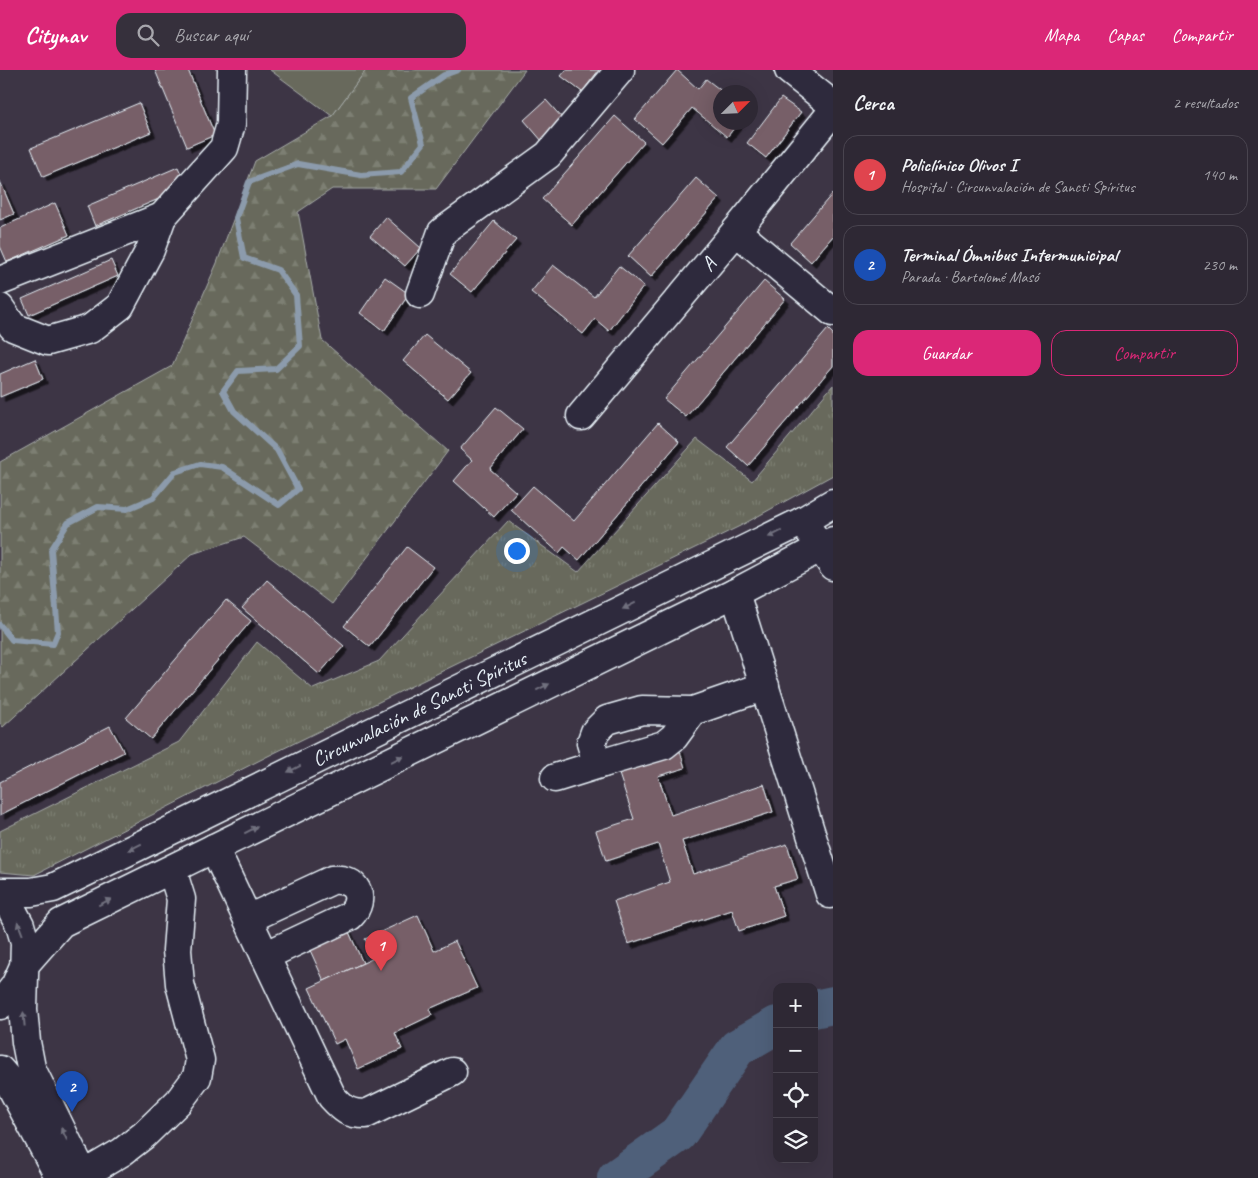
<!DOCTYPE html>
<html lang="es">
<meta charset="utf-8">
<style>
body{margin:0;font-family:Caveat,sans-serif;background:#36303c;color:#f1f3f6}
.controls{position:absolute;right:15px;bottom:15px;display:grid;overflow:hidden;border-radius:10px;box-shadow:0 5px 20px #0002}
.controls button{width:45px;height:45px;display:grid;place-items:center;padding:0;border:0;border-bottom:1px solid #49444f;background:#2e2834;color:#f1f3f6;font:25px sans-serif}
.compass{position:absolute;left:713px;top:15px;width:45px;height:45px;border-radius:50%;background:#2e2834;box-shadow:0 5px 20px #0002;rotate:66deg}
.you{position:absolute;left:516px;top:480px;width:18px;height:18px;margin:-12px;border:4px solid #fff;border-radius:50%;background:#1a73e8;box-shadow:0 0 0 8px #1a73e833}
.badge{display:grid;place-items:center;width:32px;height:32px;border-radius:50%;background:#db2777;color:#fff;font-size:16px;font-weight:700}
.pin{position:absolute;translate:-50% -41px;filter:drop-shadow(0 1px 2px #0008)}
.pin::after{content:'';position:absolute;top:26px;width:18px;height:15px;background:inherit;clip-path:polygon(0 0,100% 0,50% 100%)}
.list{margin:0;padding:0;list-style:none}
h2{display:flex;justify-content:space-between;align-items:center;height:65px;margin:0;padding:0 20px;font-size:21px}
h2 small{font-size:16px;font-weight:400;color:#a7a6ac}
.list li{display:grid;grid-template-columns:32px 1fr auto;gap:15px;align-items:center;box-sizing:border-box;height:80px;margin:0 10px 10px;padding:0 10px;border:1px solid #49444f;border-radius:15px}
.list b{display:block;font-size:19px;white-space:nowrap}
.list p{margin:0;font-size:16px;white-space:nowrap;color:#a7a6ac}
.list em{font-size:16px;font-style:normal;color:#a7a6ac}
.actions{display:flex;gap:10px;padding:15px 20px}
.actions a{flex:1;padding:11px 0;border:1px solid #db2777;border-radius:15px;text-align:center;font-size:18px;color:#db2777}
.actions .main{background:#db2777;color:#fff}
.icon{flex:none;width:28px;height:28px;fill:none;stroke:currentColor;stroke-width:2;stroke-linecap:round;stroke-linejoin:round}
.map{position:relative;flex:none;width:833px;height:1108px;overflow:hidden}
header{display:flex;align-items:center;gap:30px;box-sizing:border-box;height:70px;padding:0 25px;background:#db2777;color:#fff}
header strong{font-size:24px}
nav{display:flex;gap:28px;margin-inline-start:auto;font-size:18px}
.search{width:350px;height:45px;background:#36303c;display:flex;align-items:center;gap:12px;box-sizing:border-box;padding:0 18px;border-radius:15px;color:#a7a6ac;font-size:19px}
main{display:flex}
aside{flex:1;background:#2e2834}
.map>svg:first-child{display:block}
.grass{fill:url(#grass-tufts);stroke:#a8adaa}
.forest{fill:url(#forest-firs);stroke:#a8adaa}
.garden{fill:#67695b;stroke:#a8adaa}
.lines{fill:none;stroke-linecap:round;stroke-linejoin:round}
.stream{stroke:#8c9bac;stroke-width:6}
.river{stroke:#4f617a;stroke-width:38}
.building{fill:#775f67;stroke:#e8f1f8;filter:url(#shadow)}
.minor-casing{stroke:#e8f1f8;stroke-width:31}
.highway-casing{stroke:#e8f1f8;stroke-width:31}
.minor{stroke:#2f2a3d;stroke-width:28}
.highway{stroke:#2f2a3d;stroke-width:28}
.oneway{fill:#70707e}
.labels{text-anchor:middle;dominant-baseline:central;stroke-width:4;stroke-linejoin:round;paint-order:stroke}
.street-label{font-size:21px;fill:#e8f1f8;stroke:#2f2a3d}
</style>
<header>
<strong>Citynav</strong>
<div class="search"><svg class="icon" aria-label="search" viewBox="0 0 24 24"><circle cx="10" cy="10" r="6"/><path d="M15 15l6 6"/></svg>Buscar aquí</div>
<nav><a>Mapa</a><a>Capas</a><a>Compartir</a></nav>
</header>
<main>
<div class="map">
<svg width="833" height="1108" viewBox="0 0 833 1108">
<defs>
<pattern id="grass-tufts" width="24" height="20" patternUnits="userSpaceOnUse" patternTransform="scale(1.25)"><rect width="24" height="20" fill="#67695b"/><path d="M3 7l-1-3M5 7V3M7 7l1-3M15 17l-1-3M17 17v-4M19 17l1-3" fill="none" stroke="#7d7f73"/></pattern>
<pattern id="forest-firs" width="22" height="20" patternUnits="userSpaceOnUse" patternTransform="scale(1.25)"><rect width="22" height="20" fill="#67695b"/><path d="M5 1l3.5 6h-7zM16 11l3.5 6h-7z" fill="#7d7f73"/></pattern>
<filter id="shadow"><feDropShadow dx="4.5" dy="4.5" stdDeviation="0" flood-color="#0009"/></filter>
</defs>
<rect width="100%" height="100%" fill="#3d3545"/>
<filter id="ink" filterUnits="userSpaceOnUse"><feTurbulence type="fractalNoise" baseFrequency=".02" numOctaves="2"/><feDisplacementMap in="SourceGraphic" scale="10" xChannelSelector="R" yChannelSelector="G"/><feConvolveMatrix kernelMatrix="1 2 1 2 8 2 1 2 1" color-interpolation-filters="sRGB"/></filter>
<g filter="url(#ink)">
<path class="grass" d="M833,315v90l-93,51 -472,230 -234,119 -34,-3v-41l179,-89 78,-100 56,47 66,-28 129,-140 70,51 119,-133 55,42z"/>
<path class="forest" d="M366,0h159l-89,119h-104l-34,23 24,128 126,111 -116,153 -88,-67 -52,17 -189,173 -3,-4v-261l172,-96 45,-103 38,-102 77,-45z"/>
<path class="garden" d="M270,0h96l-34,46z"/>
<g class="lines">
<path class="stream" d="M0,555l12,15 41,4 5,-12 -7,-82 17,-27 30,-16 29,2 26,-11 22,-26 25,-8 22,3 57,38 19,-16 -21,-39 -43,-39 -11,-20 15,-20 38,-2 24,-23 -4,-51 -18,-25 -34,-12 -8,-40 13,-36 49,-18 63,11 40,-3 22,-28 -12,-46 33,-23 14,-5"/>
<g class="river">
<path d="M814,939l19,-4"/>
<path d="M616,1108l62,-44 59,-86 40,-23"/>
</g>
</g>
<g class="building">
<path d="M155,0h33l27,65 -28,12z"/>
<path d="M566,0h33l-17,22 -21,-16z"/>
<path d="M677,0l21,19 8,-10 17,13h-3v30h19l-12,15 -35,-29 -30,35 -27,-24z"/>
<path d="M781,28l20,14 -35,46 -19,-15z"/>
<path d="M546,30l18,20 -22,21 -18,-21z"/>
<path d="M139,33l12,29 -108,45 -12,-29z"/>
<path d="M615,46l29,26 -72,83 -30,-26z"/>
<path d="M178,97l9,20 -92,39 -8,-20z"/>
<path d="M696,108l23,20 -68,79 -23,-21z"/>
<path d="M0,111l14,33 -14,6z"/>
<path d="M833,123v43l-22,26 -21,-19z"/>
<path d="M55,133l14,32 -62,27 -7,-16v-18z"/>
<path d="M386,147l35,31 -16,18 -35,-30z"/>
<path d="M494,151l22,19 -44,52 -22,-18z"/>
<path d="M111,190l7,16 -89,39 -7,-16z"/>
<path d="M553,195l41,32 25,-31 25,20 -35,45 -14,-12 -12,15 -52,-42z"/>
<path d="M385,207l24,17 -25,37 -24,-18z"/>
<path d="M764,211l21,18 -99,118 -22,-18z"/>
<path d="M828,259l5,5v32l-85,100 -21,-19z"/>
<path d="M425,265l46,38 -23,26 -45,-38z"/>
<path d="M35,289l8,20 -43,18v-23z"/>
<path d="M496,337l27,22 -33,40 26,23 -22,25 -40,-36 18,-21 -12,-11z"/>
<path d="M658,353l21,19 -100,118 -15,-13 -5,6 -48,-43 22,-24 41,35z"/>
<path d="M407,477l26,20 -63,80 -26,-21z"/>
<path d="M267,510l77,66 -25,28 -77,-66z"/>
<path d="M226,530l25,21 -100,118 -25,-21z"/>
<path d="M110,656l14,26 -124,63v-33z"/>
<path d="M679,678l6,20 -27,8 13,39 93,-31 9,28 -91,29 11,33 94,-30 11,35 -24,7 10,30 -45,15 -7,-21 -104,34 -14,-43 56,-19 -12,-38 -52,17 -10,-30 38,-12 -17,-51z"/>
<path d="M339,840l24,53 -39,18 -24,-53z"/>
<path d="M418,845l16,36 21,-10 22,47 -48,21 3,6 -37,18 7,16 -44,20 -13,-30 -10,5 -26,-56 65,-30 -9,-19z"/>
</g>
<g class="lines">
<g class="minor-casing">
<g id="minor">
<path d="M789,0l44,35"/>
<path d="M736,161l97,81"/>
<path d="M0,211l162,-64"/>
<path d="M420,224l22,-62 106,-77 72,-85"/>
<path d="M0,238l13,19 35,14 42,-12 30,-23 30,-56 12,-33 62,-69 7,-24 1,-54"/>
<path id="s1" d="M581,346l155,-185 97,-120"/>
<path d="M803,451l30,45"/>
<path d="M735,523l95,301"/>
<path d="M693,641l-19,26 -10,8 -61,18 -8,-7 -4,-13 4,-11 12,-12 35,-10 51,1 72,-25"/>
<path d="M555,708l48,-15"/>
<path d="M214,778l118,249c12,13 16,17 34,17l86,-42"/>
<path d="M248,849l84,-39c24,-3 35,18 18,36l-85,40"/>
<path d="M78,1108l44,-26 22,-17 35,-34 18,-24 3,-17 -20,-76 -3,-34 4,-51 -9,-29"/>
</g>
</g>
<g class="highway-casing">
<g id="highway">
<path id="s2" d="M0,822h31l22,-4 750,-367 30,-18"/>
<path d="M0,828l11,10 9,17 5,17 -2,67 3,33 5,26 54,110"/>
<path d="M0,935l15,-19 10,-22 36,-41 674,-330 98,-52"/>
<path d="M0,1000l6,7 54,101"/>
</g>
</g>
<use href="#minor" class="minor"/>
<use href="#highway" class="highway"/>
</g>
<defs><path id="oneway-solid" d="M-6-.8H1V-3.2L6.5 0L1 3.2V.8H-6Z" transform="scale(1.25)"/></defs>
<g class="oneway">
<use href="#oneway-solid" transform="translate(775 464) rotate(154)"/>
<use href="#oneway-solid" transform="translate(629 536) rotate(154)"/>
<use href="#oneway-solid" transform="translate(543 617) rotate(-26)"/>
<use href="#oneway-solid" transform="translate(397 689) rotate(-26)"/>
<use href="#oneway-solid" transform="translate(294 699) rotate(154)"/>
<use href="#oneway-solid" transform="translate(251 760) rotate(-26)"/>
<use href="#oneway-solid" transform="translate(135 777) rotate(154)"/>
<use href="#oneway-solid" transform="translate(105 832) rotate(-26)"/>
<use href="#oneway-solid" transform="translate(20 858) rotate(-111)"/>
<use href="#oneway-solid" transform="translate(24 949) rotate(-95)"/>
<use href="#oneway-solid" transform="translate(64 1064) rotate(-116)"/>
</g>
</g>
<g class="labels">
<g class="street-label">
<text stroke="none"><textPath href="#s1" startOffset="198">A</textPath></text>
<text stroke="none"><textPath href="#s2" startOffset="461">Circunvalación de Sancti Spíritus</textPath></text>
</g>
</g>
</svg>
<div class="controls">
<button>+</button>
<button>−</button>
<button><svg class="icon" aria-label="locate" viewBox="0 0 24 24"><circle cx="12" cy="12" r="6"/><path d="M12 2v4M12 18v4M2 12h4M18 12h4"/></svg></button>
<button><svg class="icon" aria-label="layers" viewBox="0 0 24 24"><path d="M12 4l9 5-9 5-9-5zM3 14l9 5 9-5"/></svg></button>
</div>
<svg class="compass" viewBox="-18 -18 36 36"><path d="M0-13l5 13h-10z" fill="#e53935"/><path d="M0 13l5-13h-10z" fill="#a7a6ac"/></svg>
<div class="you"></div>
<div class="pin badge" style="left:381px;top:901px;background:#e0444e">1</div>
<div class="pin badge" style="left:72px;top:1042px;background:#1a4fb4">2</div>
</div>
<aside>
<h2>Cerca<small>2 resultados</small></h2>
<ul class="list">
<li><span class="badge" style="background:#e0444e">1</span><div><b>Policlínico Olivos I</b><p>Hospital · Circunvalación de Sancti Spíritus</p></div><em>140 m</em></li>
<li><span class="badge" style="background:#1a4fb4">2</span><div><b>Terminal Ómnibus Intermunicipal</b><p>Parada · Bartolomé Masó</p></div><em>230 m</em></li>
</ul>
<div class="actions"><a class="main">Guardar</a><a>Compartir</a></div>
</aside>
</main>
